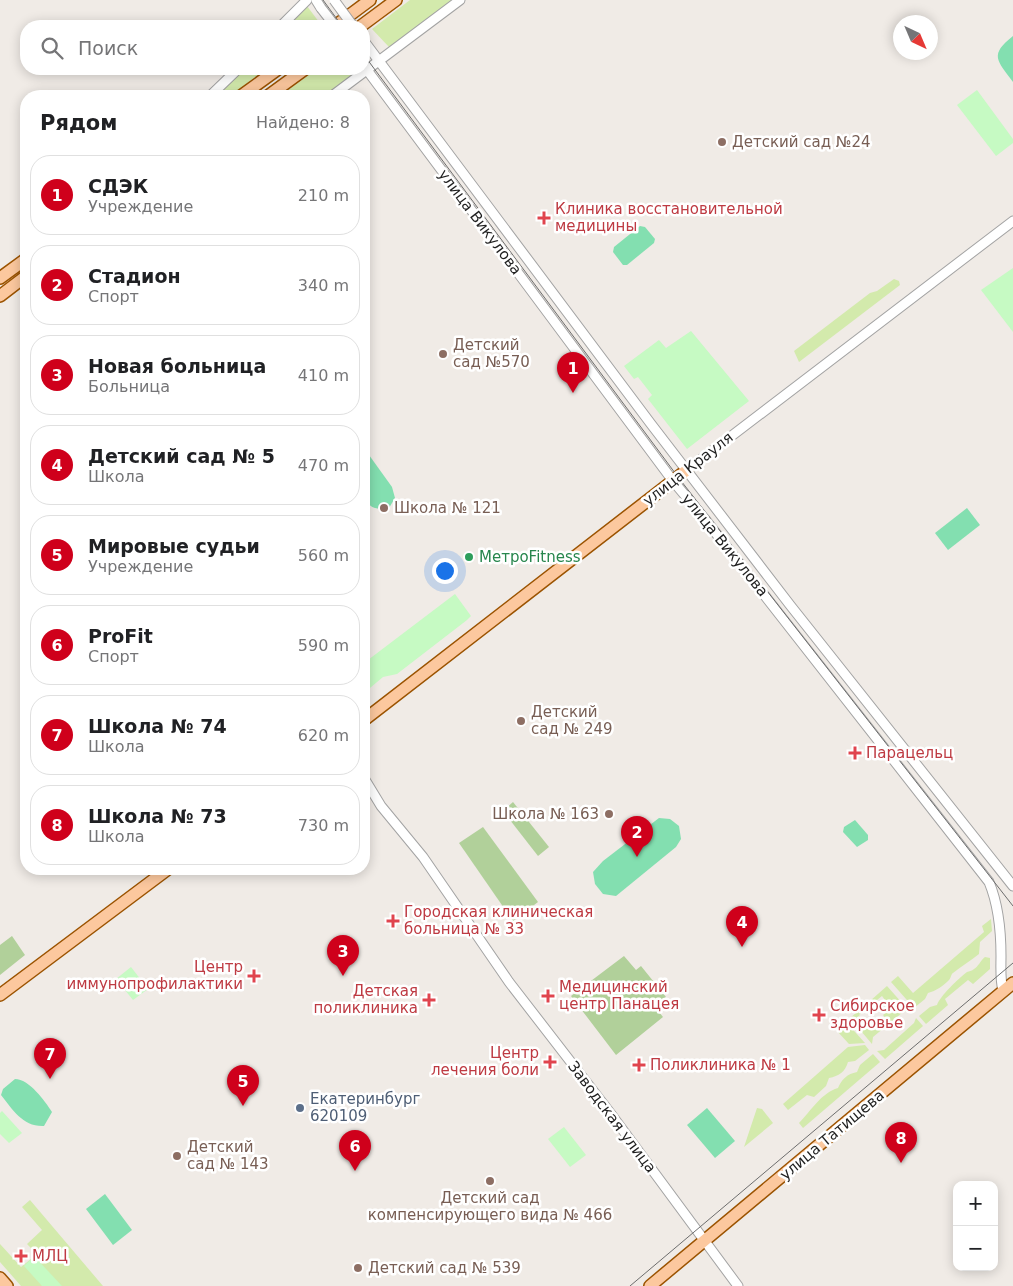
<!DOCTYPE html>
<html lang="ru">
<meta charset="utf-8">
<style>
body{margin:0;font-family:"DejaVu Sans",sans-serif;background:#f6f6f6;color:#202124}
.controls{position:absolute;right:15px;bottom:15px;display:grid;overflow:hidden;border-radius:10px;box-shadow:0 2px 12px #0003}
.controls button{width:45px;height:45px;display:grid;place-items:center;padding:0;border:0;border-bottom:1px solid #e0e0e0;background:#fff;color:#202124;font:25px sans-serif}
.compass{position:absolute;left:893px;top:15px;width:45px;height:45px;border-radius:50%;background:#fff;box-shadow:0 2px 12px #0003;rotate:136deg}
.you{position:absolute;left:444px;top:570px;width:18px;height:18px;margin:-12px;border:4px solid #fff;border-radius:50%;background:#1a73e8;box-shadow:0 0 0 8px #1a73e833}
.badge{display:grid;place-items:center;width:32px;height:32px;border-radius:50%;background:#cf001b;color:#fff;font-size:16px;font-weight:700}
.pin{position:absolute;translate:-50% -41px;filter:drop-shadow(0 1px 2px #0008)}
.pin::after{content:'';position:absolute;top:26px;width:18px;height:15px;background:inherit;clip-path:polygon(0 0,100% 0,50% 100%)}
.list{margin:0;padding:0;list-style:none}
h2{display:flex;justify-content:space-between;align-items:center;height:65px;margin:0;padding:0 20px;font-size:21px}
h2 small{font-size:16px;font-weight:400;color:#757577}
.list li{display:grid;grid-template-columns:32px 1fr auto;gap:15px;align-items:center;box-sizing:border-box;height:80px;margin:0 10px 10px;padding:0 10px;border:1px solid #e0e0e0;border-radius:20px}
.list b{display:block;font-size:19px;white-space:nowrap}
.list p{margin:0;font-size:16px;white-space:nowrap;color:#757577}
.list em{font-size:16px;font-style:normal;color:#757577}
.icon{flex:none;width:28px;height:28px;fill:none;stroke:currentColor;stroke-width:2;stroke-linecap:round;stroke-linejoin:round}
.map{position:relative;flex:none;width:1013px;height:1286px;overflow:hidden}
.search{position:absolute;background:#fff;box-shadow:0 2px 12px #0003;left:20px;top:20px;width:350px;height:55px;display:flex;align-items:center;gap:12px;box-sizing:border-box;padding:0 18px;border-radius:20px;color:#757577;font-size:19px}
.panel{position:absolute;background:#fff;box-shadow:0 2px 12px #0003;left:20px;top:90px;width:350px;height:785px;border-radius:20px}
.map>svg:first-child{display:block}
.grass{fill:#d3eaac}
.forest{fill:#b1d09a}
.park{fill:#c6fac3}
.pitch{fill:#83dfb0}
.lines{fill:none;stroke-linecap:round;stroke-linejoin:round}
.minor-casing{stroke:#a3a3a3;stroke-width:11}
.major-casing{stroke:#9b5300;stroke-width:14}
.minor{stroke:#fff;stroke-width:9}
.major{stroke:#fcc89e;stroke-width:11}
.tram{stroke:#6d6d6d;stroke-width:1}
.minor-bridge-casing{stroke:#a3a3a3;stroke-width:11;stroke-linecap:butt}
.minor-bridge{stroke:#fff;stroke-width:9}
.education-dot{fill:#8d6e63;stroke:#fff;stroke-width:2}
.health-dot{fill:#e0444e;stroke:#fff;stroke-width:2}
.leisure-dot{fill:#2e9e5b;stroke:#fff;stroke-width:2}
.service-dot{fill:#5c6f8a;stroke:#fff;stroke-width:2}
.labels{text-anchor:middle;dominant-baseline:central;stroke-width:5;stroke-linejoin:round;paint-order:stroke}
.education-label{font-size:15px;fill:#785e54;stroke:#fff;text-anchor:start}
.health-label{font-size:15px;fill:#be3a42;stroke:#fff;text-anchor:start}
.street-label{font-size:15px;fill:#1f1f1f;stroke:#fff}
.leisure-label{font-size:15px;fill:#27864d;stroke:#fff;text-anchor:start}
.service-label{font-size:15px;fill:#4e5e75;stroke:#fff;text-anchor:start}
</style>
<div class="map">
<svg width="1013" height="1286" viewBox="0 0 1013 1286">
<rect width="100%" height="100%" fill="#f0ebe6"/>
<g class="grass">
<path d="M410,0h43l-64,47 -17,-18z"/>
<path d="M307,6l15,20h-35z"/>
<path d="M243,69h23l-36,27h-16z"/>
<path d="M317,69h35l3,5 -27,22h-48z"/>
<path d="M894,279l5,2 1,4 -101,77 -5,-11 76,-58 7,-2z"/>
<path d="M991,919l1,12 -12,11 -1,12c-9,7 -17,12 -26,19 -2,1 -2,5 -4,7 -6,6 -13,11 -21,13l-3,6 -11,9 -23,-26 7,-6 15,17 71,-61 -2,-6z"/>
<path d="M985,957l5,1v11l-17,15 -5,-4 -23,19 3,6 -22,19 -7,-8 11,-9 7,-2c3,-9 22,-27 30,-33 2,-1 5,-1 7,-3 4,-2 7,-9 11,-12z"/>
<path d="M887,986l23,26h-7l-13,11 -7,-8 8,-7 -9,-12 -10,8 -2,-3z"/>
<path d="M864,1006l2,3 -7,6 10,12 10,-8 6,8 -12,10 -1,7 -22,-26z"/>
<path d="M916,1018l7,8 -38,33 -8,-8 7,-1 30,-27z"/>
<path d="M847,1023l18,20 -16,1 -12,-13z"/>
<path d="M865,1045l4,5 -14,11 -7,1c-3,10 -9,14 -19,16l-3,8 -12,11 -7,-2 -19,15 -5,-6 65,-57z"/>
<path d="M873,1054l7,8 -77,66 -4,-5c12,-12 22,-30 39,-35 4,-9 9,-14 19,-16l3,-7z"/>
<path d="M757,1108l5,1 11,14 -29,24z"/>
<path d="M30,1200l73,86h-82l-21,-24v-18l21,23 10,-8 1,-10 -5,-5 15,-14 -20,-23z"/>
</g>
<g class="forest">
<path d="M513,802l36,45 -11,9 -35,-45z"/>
<path d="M483,827l55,75 -25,19 -54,-78z"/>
<path d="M12,936l13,19 -25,20v-30z"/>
<path d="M624,956l12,14 5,-4 25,31 -11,10 8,10 -47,38 -45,-59z"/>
</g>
<g class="park">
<path d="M977,90l36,49v4l-17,13 -39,-51z"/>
<path d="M1013,268v64l-32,-42z"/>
<path d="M691,331l58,70 -62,48 -39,-50 4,-4 -14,-18 -4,2 -10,-13 35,-26 7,8z"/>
<path d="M455,594l16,22 -4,4 -70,54 -14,3 -19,16v-30z"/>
<path d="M131,967l17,22 -15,11 -17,-21z"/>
<path d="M2,1111l20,22 -13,10 -9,-9v-21z"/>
<path d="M564,1127l22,28 -16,12 -22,-28z"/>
<path d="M34,1256l28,30h-20l-18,-20z"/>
</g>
<g class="pitch">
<path d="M1013,36v46c-16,-22 -24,-27 0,-46z"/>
<path d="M640,226l5,1 10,12 -1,4 -27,22h-4l-10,-13 1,-5z"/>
<path d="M364,448l28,39 3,11 -6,10c-11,2 -18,1 -25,-9z"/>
<path d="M967,508l13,17 -32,25 -13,-17z"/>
<path d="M659,818l11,1 9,7 2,13 -5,8 -60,49 -13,-2 -8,-10 -2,-12 10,-11z"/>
<path d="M855,820l13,15v5l-11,7 -14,-15 1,-5z"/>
<path d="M15,1079c14,0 30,22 37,33l-8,14c-21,1 -31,-16 -43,-31l2,-6z"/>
<path d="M707,1108l28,33 -20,17 -28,-33z"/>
<path d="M105,1194l27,36 -19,15 -27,-36z"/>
</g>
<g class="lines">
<g class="minor-casing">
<g id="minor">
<path d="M316,0l5,8"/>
<path d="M281,26l26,-26"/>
<path d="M364,41l287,383 139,181 223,281"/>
<path d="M364,66l309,415 31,37 285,364c10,24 12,49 12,74 0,12 -1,23 2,35"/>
<path d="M210,96l28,-27"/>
<path d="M332,96l128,-96"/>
<path d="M687,470l326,-249"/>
<path d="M364,778l17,28 42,51 86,125 102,132 127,172"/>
</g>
</g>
<g class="major-casing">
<g id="major">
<path d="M335,26l35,-26"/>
<path d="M361,26l35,-26"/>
<path d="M241,96l37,-27"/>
<path d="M268,96l37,-27"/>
<path d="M0,278l26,-19"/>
<path d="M0,296l26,-20"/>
<path d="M364,720l323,-250"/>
<path d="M0,995l168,-126"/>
<path d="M0,1278l7,8"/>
<path d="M650,1286l363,-303"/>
</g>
</g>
<use href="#minor" class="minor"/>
<use href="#major" class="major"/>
<g class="tram">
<path d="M323,0l19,26"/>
<path d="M364,55l314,422 335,429"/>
<path d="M630,1286l383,-323"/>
</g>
<g class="minor-bridge-casing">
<g id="minor-bridge">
<path d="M334,0l19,26"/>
<path d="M321,8l14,18"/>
</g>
</g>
<use href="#minor-bridge" class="minor-bridge"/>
</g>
<g class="education-dot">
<circle cx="722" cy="142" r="5"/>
<circle cx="443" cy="354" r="5"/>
<circle cx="384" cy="508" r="5"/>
<circle cx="521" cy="721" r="5"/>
<circle cx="609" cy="814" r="5"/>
<circle cx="177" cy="1156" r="5"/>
<circle cx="490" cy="1181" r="5"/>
<circle cx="358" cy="1268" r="5"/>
</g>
<g class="health-dot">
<path d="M541.5 210.5h5v5h5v5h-5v5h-5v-5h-5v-5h5z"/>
<path d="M852.5 745.5h5v5h5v5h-5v5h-5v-5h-5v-5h5z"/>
<path d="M390.5 913.5h5v5h5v5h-5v5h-5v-5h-5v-5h5z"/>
<path d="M251.5 968.5h5v5h5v5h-5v5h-5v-5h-5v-5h5z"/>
<path d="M545.5 988.5h5v5h5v5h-5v5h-5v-5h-5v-5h5z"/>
<path d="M426.5 992.5h5v5h5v5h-5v5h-5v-5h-5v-5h5z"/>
<path d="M816.5 1007.5h5v5h5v5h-5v5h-5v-5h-5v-5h5z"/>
<path d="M547.5 1054.5h5v5h5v5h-5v5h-5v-5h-5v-5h5z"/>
<path d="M636.5 1057.5h5v5h5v5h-5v5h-5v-5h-5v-5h5z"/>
<path d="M18.5 1248.5h5v5h5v5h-5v5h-5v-5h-5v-5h5z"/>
</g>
<circle class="leisure-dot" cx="469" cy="557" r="5"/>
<circle class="service-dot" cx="300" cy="1108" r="5"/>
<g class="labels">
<g class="education-label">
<text x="732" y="142">Детский сад №24</text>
<text x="453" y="345">Детский<tspan x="453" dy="17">сад №570</tspan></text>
<text x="394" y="508">Школа № 121</text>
<text x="531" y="712">Детский<tspan x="531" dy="17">сад № 249</tspan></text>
<text x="599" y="814" text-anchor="end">Школа № 163</text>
<text x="187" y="1147">Детский<tspan x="187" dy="17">сад № 143</tspan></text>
<text x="490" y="1198" text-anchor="middle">Детский сад<tspan x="490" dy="17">компенсирующего вида № 466</tspan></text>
<text x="368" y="1268">Детский сад № 539</text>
</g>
<g class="health-label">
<text x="555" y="209">Клиника восстановительной<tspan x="555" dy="17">медицины</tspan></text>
<text x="866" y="753">Парацельц</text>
<text x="404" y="912">Городская клиническая<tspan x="404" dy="17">больница № 33</tspan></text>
<text x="243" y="967" text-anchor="end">Центр<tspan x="243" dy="17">иммунопрофилактики</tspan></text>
<text x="559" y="987">Медицинский<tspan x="559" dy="17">центр Панацея</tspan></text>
<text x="418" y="991" text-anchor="end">Детская<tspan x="418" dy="17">поликлиника</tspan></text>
<text x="830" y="1006">Сибирское<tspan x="830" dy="17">здоровье</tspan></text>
<text x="539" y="1053" text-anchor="end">Центр<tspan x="539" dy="17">лечения боли</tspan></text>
<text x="650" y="1065">Поликлиника № 1</text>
<text x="32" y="1256">МЛЦ</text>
</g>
<g class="street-label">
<text transform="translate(480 222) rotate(53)">улица Викулова</text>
<text transform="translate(688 469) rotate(-38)">улица Крауля</text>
<text transform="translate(725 545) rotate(51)">улица Викулова</text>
<text transform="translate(612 1117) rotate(53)">Заводская улица</text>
<text transform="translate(832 1135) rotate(-40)">улица Татищева</text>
</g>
<g class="leisure-label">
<text x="479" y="557">МетроFitness</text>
</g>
<g class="service-label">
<text x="310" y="1099">Екатеринбург<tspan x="310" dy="17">620109</tspan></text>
</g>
</g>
</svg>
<div class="controls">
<button>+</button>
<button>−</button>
</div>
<svg class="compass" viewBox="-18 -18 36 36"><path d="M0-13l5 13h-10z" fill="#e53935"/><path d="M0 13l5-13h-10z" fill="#757577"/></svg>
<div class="you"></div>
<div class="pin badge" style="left:573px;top:393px">1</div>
<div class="pin badge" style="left:637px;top:857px">2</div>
<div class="pin badge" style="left:343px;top:976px">3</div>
<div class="pin badge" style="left:742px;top:947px">4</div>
<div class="pin badge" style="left:243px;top:1106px">5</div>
<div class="pin badge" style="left:355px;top:1171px">6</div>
<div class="pin badge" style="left:50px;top:1079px">7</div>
<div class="pin badge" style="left:901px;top:1163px">8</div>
<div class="search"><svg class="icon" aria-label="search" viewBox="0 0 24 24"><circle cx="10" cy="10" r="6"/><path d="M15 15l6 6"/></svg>Поиск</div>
<section class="panel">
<h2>Рядом<small>Найдено: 8</small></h2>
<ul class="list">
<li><span class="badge">1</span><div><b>СДЭК</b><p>Учреждение</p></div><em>210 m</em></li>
<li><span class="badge">2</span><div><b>Стадион</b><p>Спорт</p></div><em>340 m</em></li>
<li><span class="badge">3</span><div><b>Новая больница</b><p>Больница</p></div><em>410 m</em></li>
<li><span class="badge">4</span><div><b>Детский сад № 5</b><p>Школа</p></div><em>470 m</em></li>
<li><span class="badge">5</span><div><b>Мировые судьи</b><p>Учреждение</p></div><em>560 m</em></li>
<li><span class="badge">6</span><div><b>ProFit</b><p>Спорт</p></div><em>590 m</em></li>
<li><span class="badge">7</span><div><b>Школа № 74</b><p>Школа</p></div><em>620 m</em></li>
<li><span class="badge">8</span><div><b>Школа № 73</b><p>Школа</p></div><em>730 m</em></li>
</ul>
</section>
</div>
